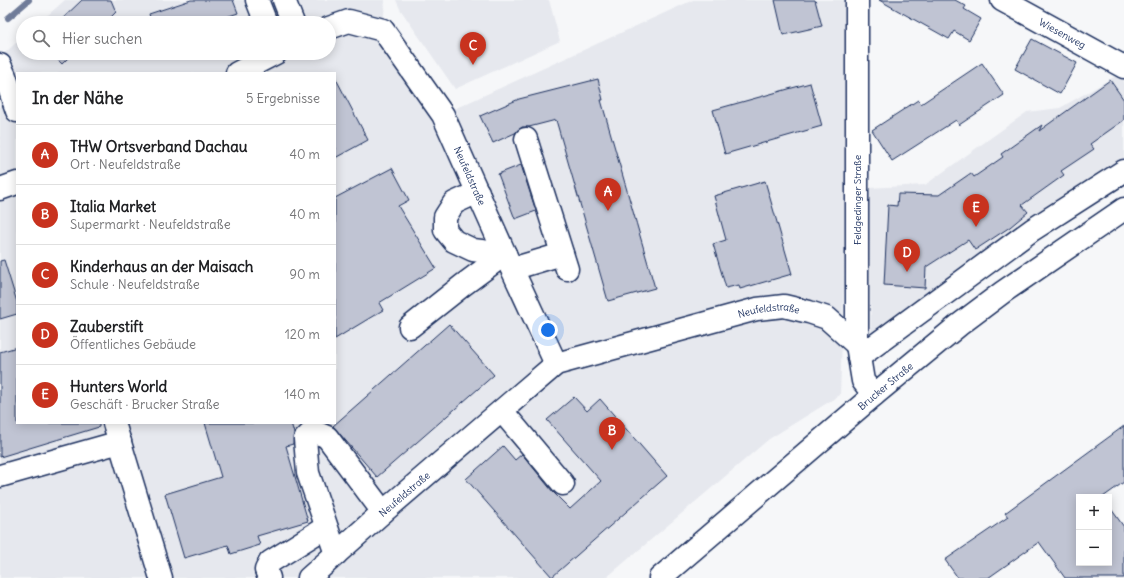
<!DOCTYPE html>
<html lang="de">
<meta charset="utf-8">
<style>
body{margin:0;font-family:Delius,sans-serif;background:#f2f2f2;color:#202124}
.controls{position:absolute;right:12px;bottom:12px;display:grid;overflow:hidden;border-radius:0px;box-shadow:0 2px 10px #0003}
.controls button{width:36px;height:36px;display:grid;place-items:center;padding:0;border:0;border-bottom:1px solid #e0e0e0;background:#fff;color:#202124;font:20px sans-serif}
.you{position:absolute;left:548px;top:330px;width:14px;height:14px;margin:-10px;border:3px solid #fff;border-radius:50%;background:#1a73e8;box-shadow:0 0 0 6px #1a73e833}
.badge{display:grid;place-items:center;width:26px;height:26px;border-radius:50%;background:#c8321e;color:#fff;font-size:13px;font-weight:700}
.pin{position:absolute;translate:-50% -33px;filter:drop-shadow(0 1px 2px #0008)}
.pin::after{content:'';position:absolute;top:21px;width:14px;height:12px;background:inherit;clip-path:polygon(0 0,100% 0,50% 100%)}
.list{margin:0;padding:0;list-style:none}
h2{display:flex;justify-content:space-between;align-items:center;height:52px;margin:0;padding:0 16px;font-size:17px}
h2 small{font-size:13px;font-weight:400;color:#757577}
.list li{display:grid;grid-template-columns:26px 1fr auto;gap:12px;align-items:center;box-sizing:border-box;height:60px;padding:0 16px;border-top:1px solid #e0e0e0}
.list b{display:block;font-size:15px;white-space:nowrap}
.list p{margin:0;font-size:13px;white-space:nowrap;color:#757577}
.list em{font-size:13px;font-style:normal;color:#757577}
.icon{flex:none;width:22px;height:22px;fill:none;stroke:currentColor;stroke-width:2;stroke-linecap:round;stroke-linejoin:round}
.map{position:relative;flex:none;width:1124px;height:578px;overflow:hidden}
.search{position:absolute;background:#fff;box-shadow:0 2px 10px #0003;left:16px;top:16px;width:320px;height:44px;display:flex;align-items:center;gap:10px;box-sizing:border-box;padding:0 14px;border-radius:22px;color:#757577;font-size:15px}
.panel{position:absolute;background:#fff;box-shadow:0 2px 10px #0003;left:16px;top:72px;width:320px;height:352px;border-radius:0px}
.map>svg:first-child{display:block}
.built{fill:#e6e8ee;fill-rule:evenodd}
.lines{fill:none;stroke-linecap:round;stroke-linejoin:round}
.stream{stroke:#707c99;stroke-width:6}
.building{fill:#c0c4d3;stroke:#1b2f5e}
.minor-casing{stroke:#1b2f5e;stroke-width:25}
.major-casing{stroke:#1b2f5e;stroke-width:25}
.minor{stroke:#fff;stroke-width:22}
.major{stroke:#fff;stroke-width:22}
.labels{text-anchor:middle;dominant-baseline:central;stroke-width:3;stroke-linejoin:round;paint-order:stroke}
.street-label{font-size:10px;fill:#1b2f5e;stroke:#fff}
</style>
<div class="map">
<svg width="1124" height="578" viewBox="0 0 1124 578">
<rect width="100%" height="100%" fill="#f6f7f9"/>
<filter id="ink" filterUnits="userSpaceOnUse"><feTurbulence type="fractalNoise" baseFrequency=".025" numOctaves="2"/><feDisplacementMap in="SourceGraphic" scale="8" xChannelSelector="R" yChannelSelector="G"/><feConvolveMatrix kernelMatrix="1 2 1 2 8 2 1 2 1" color-interpolation-filters="sRGB"/></filter>
<g filter="url(#ink)">
<g class="built">
<path d="M65,0h320l-2,30 60,84 250,-114h161l-14,395 -71,44 -163,139h-606v-521l23,-20v16h306v-30h-290zM17,73h318v350h-318z"/>
<path d="M396,0h153l11,41 -105,48 -55,-80z"/>
<path d="M1121,73l3,2v88l-253,176 -3,-151 57,-3 102,-73 33,-4z"/>
</g>
<g class="lines">
<path class="stream" d="M8,18l21,-18"/>
</g>
<g class="building">
<path d="M82,0h29l5,12 -11,11h-47z"/>
<path d="M191,0h42l5,13 -29,10h-57l-3,-9z"/>
<path d="M775,0h40l7,26 -39,9z"/>
<path d="M879,0h76l11,6 -2,3 17,10 -12,21 -15,-9 -5,8z"/>
<path d="M1032,39l45,24 -17,31 -45,-25z"/>
<path d="M51,53h22l-11,11z"/>
<path d="M982,63l22,32 -45,30 -3,-5 -64,41 -20,-31 46,-30 3,4z"/>
<path d="M335,77l33,63 -33,18z"/>
<path d="M598,79l5,21h-2l54,188 -47,13 -52,-181 -27,7h-7l-7,6 -22,10 -13,-27 39,-17z"/>
<path d="M1110,80l14,20v20l-34,24 4,5 -33,22 3,4 -42,30 6,7 -18,15 -35,23 -7,-10 -42,27 -1,21 -41,-3 4,-80 9,1 1,-12 41,1 32,-22 3,4 29,-20 -2,-3 41,-29 -3,6z"/>
<path d="M810,83l12,43 -97,28 -12,-44z"/>
<path d="M521,165l15,46 -21,8 -17,-45z"/>
<path d="M392,168l17,32 -11,6 38,62 -57,35 4,7 -48,29v-141z"/>
<path d="M765,181l27,93 -52,15 -1,-4 -13,3 -13,-44 13,-4 -12,-44z"/>
<path d="M4,260l13,42v12l-17,5v-58z"/>
<path d="M449,324l45,51 -117,102 -44,-51z"/>
<path d="M17,347v76h82v4l-99,30v-105z"/>
<path d="M574,397l13,14 13,-12 67,77 -115,101 -86,-98 37,-33 12,14 7,-6 31,38 17,17 31,-28 -54,-61z"/>
<path d="M205,423h86l3,10 -1,11 -7,2 22,75 -51,15 3,9 -29,9 -3,-9 -44,13 -19,-64 56,-17z"/>
<path d="M1124,426v56l-21,15h-24v66h30v-57l15,21v51h-59l-26,-36 -51,36h-30l-13,-18 63,-43 -3,-4z"/>
</g>
<g class="lines">
<g class="minor-casing">
<g id="minor">
<path d="M257,0l9,23"/>
<path d="M284,0l9,23"/>
<path d="M857,0v345l6,36 11,14"/>
<path id="s1" d="M1002,0l122,67"/>
<path id="s2" d="M329,28l20,-7 34,9 60,85 62,139 51,110"/>
<path d="M0,65l5,11 12,35"/>
<path d="M237,73l39,-20"/>
<path d="M526,139l41,130"/>
<path d="M0,189l17,-6"/>
<path d="M478,192l-24,11 -9,14v13l9,11 19,9 32,4"/>
<path d="M512,269l50,-15"/>
<path d="M410,327l53,-42 42,-31"/>
<path d="M859,357l173,-127 92,-59"/>
<path d="M502,411l61,73"/>
<path d="M114,423l47,155"/>
<path d="M0,476l120,-34"/>
<path d="M336,554l-28,-81 -3,-34 8,-8 14,6 56,75"/>
<path d="M269,578l-3,-8 4,-8 56,-35"/>
<path id="s3" d="M309,578l74,-66 173,-148 201,-55 27,-3 25,6 18,6 30,27"/>
</g>
</g>
<g class="major-casing">
<g id="major">
<path id="s4" d="M660,578l214,-183 85,-70 44,-33 121,-83"/>
</g>
</g>
<use href="#minor" class="minor"/>
<use href="#major" class="major"/>
</g>
</g>
<g class="labels">
<g class="street-label">
<text stroke="none"><textPath href="#s1" startOffset="69">Wiesenweg</textPath></text>
<text stroke="none"><textPath href="#s2" startOffset="227">Neufeldstraße</textPath></text>
<text transform="translate(857 200) rotate(-90)">Feldgedinger Straße</text>
<text stroke="none"><textPath href="#s3" startOffset="547">Neufeldstraße</textPath></text>
<text stroke="none"><textPath href="#s4" startOffset="296">Brucker Straße</textPath></text>
<text stroke="none"><textPath href="#s3" startOffset="127">Neufeldstraße</textPath></text>
</g>
</g>
</svg>
<div class="controls">
<button>+</button>
<button>−</button>
</div>
<div class="you"></div>
<div class="pin badge" style="left:608px;top:211px">A</div>
<div class="pin badge" style="left:612px;top:450px">B</div>
<div class="pin badge" style="left:473px;top:65px">C</div>
<div class="pin badge" style="left:907px;top:272px">D</div>
<div class="pin badge" style="left:976px;top:227px">E</div>
<div class="search"><svg class="icon" aria-label="search" viewBox="0 0 24 24"><circle cx="10" cy="10" r="6"/><path d="M15 15l6 6"/></svg>Hier suchen</div>
<section class="panel">
<h2>In der Nähe<small>5 Ergebnisse</small></h2>
<ul class="list">
<li><span class="badge">A</span><div><b>THW Ortsverband Dachau</b><p>Ort · Neufeldstraße</p></div><em>40 m</em></li>
<li><span class="badge">B</span><div><b>Italia Market</b><p>Supermarkt · Neufeldstraße</p></div><em>40 m</em></li>
<li><span class="badge">C</span><div><b>Kinderhaus an der Maisach</b><p>Schule · Neufeldstraße</p></div><em>90 m</em></li>
<li><span class="badge">D</span><div><b>Zauberstift</b><p>Öffentliches Gebäude</p></div><em>120 m</em></li>
<li><span class="badge">E</span><div><b>Hunters World</b><p>Geschäft · Brucker Straße</p></div><em>140 m</em></li>
</ul>
</section>
</div>
